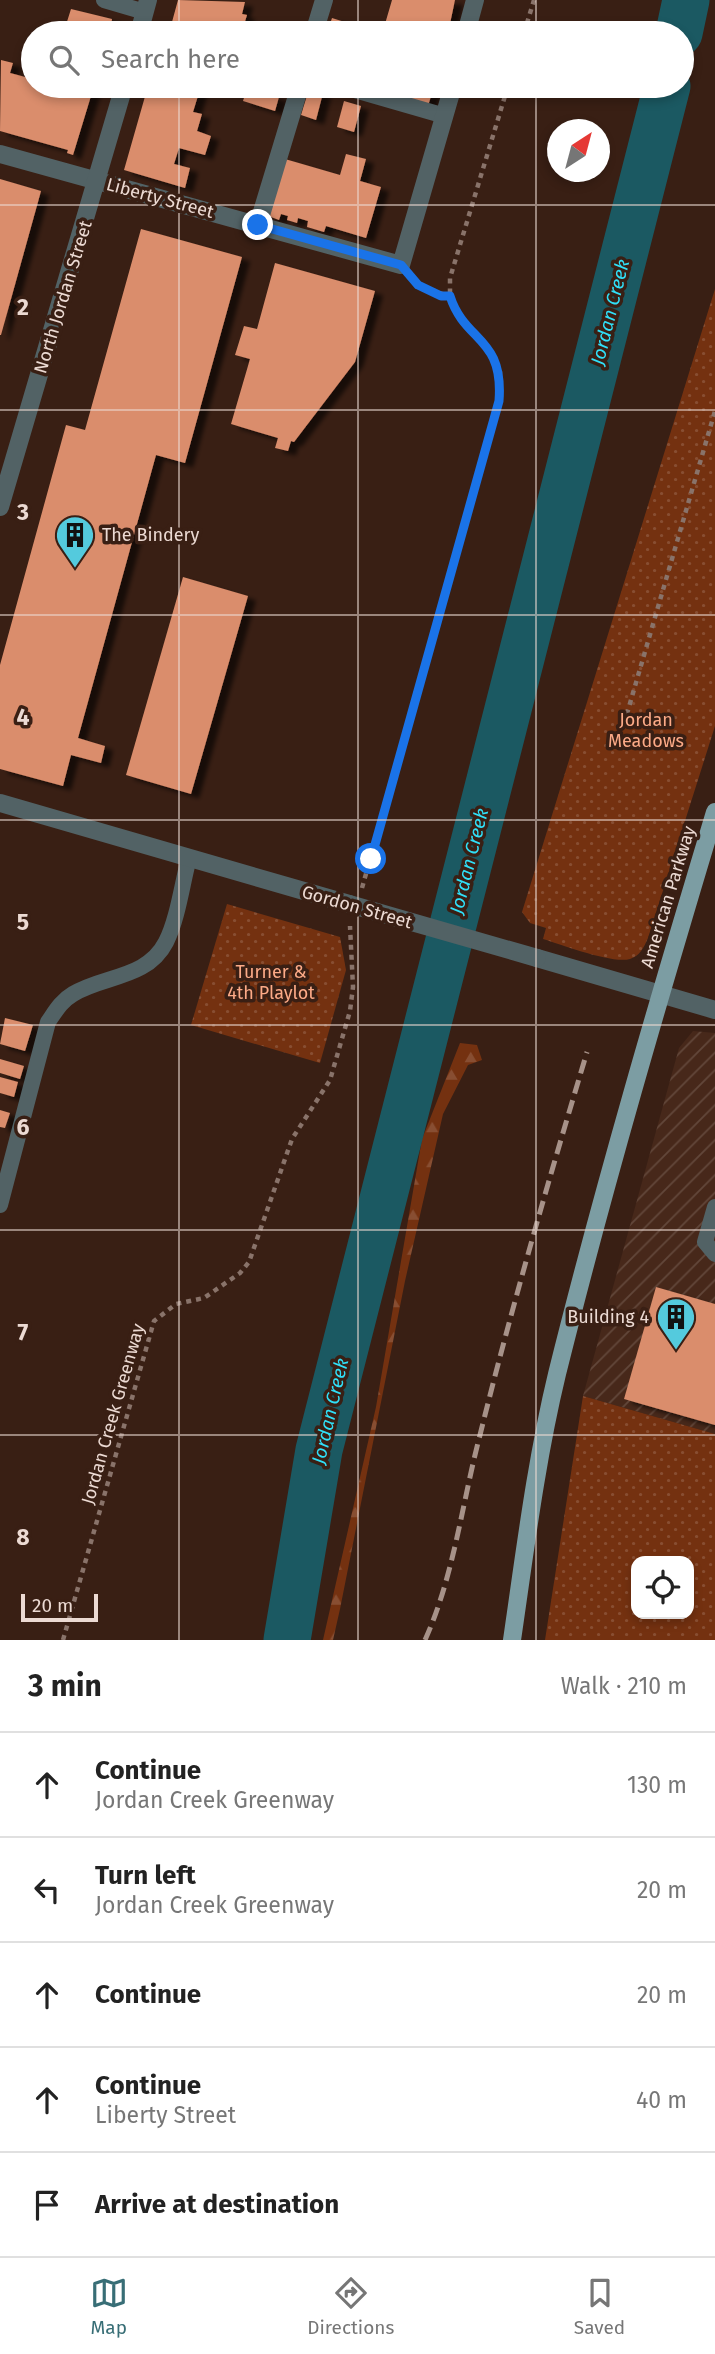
<!DOCTYPE html>
<meta charset="utf-8">
<style>
body{margin:0;font-family:"Fira Sans",sans-serif;background:#f6f6f6;color:#222}
.controls{position:absolute;right:21px;bottom:21px;display:grid;overflow:hidden;border-radius:14px;box-shadow:0 4px 10px #0003}
.controls button{width:63px;height:63px;display:grid;place-items:center;padding:0;border:0;border-bottom:2px solid #e0e0e0;background:#fff;color:#222;font:35px sans-serif}
.compass{position:absolute;left:547px;top:119px;width:63px;height:63px;border-radius:50%;background:#fff;box-shadow:0 4px 10px #0003;rotate:36deg}
.scale{position:absolute;left:21px;bottom:18px;width:77px;box-sizing:border-box;padding-left:7px;border:4px solid #ecdad3;border-top:0;font-size:19px;line-height:24px;white-space:nowrap;color:#ecdad3;-webkit-text-stroke:5px #391f14;paint-order:stroke}
.stop{position:absolute;width:21px;height:21px;margin:-16px;border:5px solid #1a73e8;border-radius:50%;background:#fff}
.stop.end{background:#1a73e8;border-color:#fff;box-shadow:0 2px 7px #0008}
.list{margin:0;padding:0;list-style:none}
h2{display:flex;justify-content:space-between;align-items:center;height:91px;margin:0;padding:0 28px;font-size:30px}
h2 small{font-size:23px;font-weight:400;color:#767676}
.list li{display:grid;grid-template-columns:46px 1fr auto;gap:21px;align-items:center;box-sizing:border-box;height:105px;padding:0 28px;border-top:2px solid #e0e0e0}
.list b{display:block;font-size:26px;white-space:nowrap}
.list p{margin:0;font-size:23px;white-space:nowrap;color:#767676}
.list em{font-size:23px;font-style:normal;color:#767676}
.icon{flex:none;width:38px;height:38px;fill:none;stroke:currentColor;stroke-width:2;stroke-linecap:round;stroke-linejoin:round}
.map{position:relative;flex:none;width:715px;height:1640px;overflow:hidden}
.search{position:absolute;background:#fff;box-shadow:0 4px 10px #0003;left:21px;right:21px;top:21px;height:77px;display:flex;align-items:center;gap:18px;box-sizing:border-box;padding:0 24px;border-radius:38px;color:#767676;font-size:26px}
.sheet{height:616px;background:#fff}
nav{display:flex;justify-content:space-around;align-items:center;box-sizing:border-box;height:98px;border-top:2px solid #e0e0e0;background:#fff;font-size:19px;color:#767676}
nav a{display:grid;justify-items:center;gap:4px}
nav .on{color:#386e76}
.map>svg:first-child{display:block}
.industrial{fill:url(#industrial-furrows)}
.forest{fill:url(#forest-firs)}
.park{fill:url(#park-dots);fill-rule:evenodd}
.lines{fill:none;stroke-linecap:round;stroke-linejoin:round}
.river{stroke:#1b5962;stroke-width:47}
.building{fill:#da8d6c;filter:url(#shadow)}
.path{stroke:#89736a;stroke-width:4.5;stroke-dasharray:5 5;stroke-linecap:butt}
.service{stroke:#526265;stroke-width:16}
.minor{stroke:#526265;stroke-width:18}
.tertiary{stroke:#526265;stroke-width:18}
.primary{stroke:#7c9da3;stroke-width:18}
.rail{stroke:#a79289;stroke-width:5;stroke-dasharray:14 7;stroke-linecap:butt}
.tertiary-bridge{stroke:#526265;stroke-width:18}
.route{stroke:#1a73e8;stroke-width:9}
.grid{fill:none;stroke:#ecdad3;stroke-width:2;stroke-opacity:0.55}
.labels{text-anchor:middle;dominant-baseline:central;stroke-width:7;stroke-linejoin:round;paint-order:stroke}
.street-label{font-size:18px;fill:#ecdad3;stroke:#391f14}
.poi-label{font-size:18px;fill:#ecdad3;stroke:#391f14;text-anchor:start}
.park-label{font-size:18px;fill:#fcaa87;stroke:#391f14}
.water-label{font-size:19px;font-style:italic;fill:#30dff7;stroke:#391f14}
.grid-label{font-size:23px;text-anchor:middle;font-weight:bold;fill:#ecdad3;stroke:#391f14;stroke-width:7;stroke-linejoin:round;paint-order:stroke}
</style>
<div class="map">
<svg width="715" height="1640" viewBox="0 0 715 1640">
<defs>
<pattern id="industrial-furrows" width="10" height="10" patternUnits="userSpaceOnUse" patternTransform="scale(1.75)"><rect width="10" height="10" fill="#47281a"/><path d="M-1 1l2-2M0 10L10 0M9 11l2-2" fill="none" stroke="#62473a"/></pattern>
<pattern id="forest-firs" width="22" height="20" patternUnits="userSpaceOnUse" patternTransform="scale(1.75)"><rect width="22" height="20" fill="#743110"/><path d="M5 1l3.5 6h-7zM16 11l3.5 6h-7z" fill="#884e32"/></pattern>
<pattern id="park-dots" width="8" height="8" patternUnits="userSpaceOnUse" patternTransform="scale(1.75)"><rect width="8" height="8" fill="#743110"/><path d="M2 2h.1M6 6h.1" fill="none" stroke="#884e32" stroke-width="1.8" stroke-linecap="round"/></pattern>
<filter id="shadow"><feDropShadow dx="8" dy="4.5" stdDeviation="2" flood-color="#0009"/></filter>
</defs>
<rect width="100%" height="100%" fill="#391f14"/>
<path class="industrial" d="M693,1031l22,2v401l-132,-38 96,-348z"/>
<path class="forest" d="M460,1043l17,2 5,15 -14,5 -25,49 -38,167 -65,328 -7,31h-10l53,-233 46,-268z"/>
<g class="park">
<path d="M715,289v437l-67,212c-4,9 -8,18 -18,21 -18,5 -67,-14 -87,-20l3,-11 -16,-5 -8,-11z"/>
<path d="M227,904l113,33 6,33 -26,93 -129,-38z"/>
<path d="M583,1396l132,38v206h-170zM689,1561v53h-53v-53z"/>
</g>
<g class="lines">
<g class="river">
<path d="M679,33l7,-33"/>
<path d="M287,1640l32,-190 348,-1364"/>
</g>
</g>
<g class="building">
<path d="M178,0l67,2 -3,12 5,1 -5,16 -25,-8 -2,7 10,3h-56z"/>
<path d="M392,0h63l-7,33h-41v-3l-22,-6z"/>
<path d="M71,9l41,10 -2,14h-41l2,-4 -6,-1z"/>
<path d="M332,18l22,7 -2,8h-25z"/>
<path d="M1,60l12,3 -3,10 23,6v7h15l18,7 2,-7h26l-21,69 -6,-2 1,-3 -68,-19z"/>
<path d="M148,86h53l-8,26 9,2 -5,17 14,5 -6,19 -26,-7 -5,16 16,4 -5,20 -61,-18z"/>
<path d="M360,86h74l-6,20z"/>
<path d="M247,88l32,9 -4,14 -32,-10z"/>
<path d="M309,89l14,4 -7,27 -15,-5z"/>
<path d="M344,101l17,5 -7,26 -17,-5z"/>
<path d="M346,154l20,5 -6,22 21,6 -15,51 -40,-12 -2,6 -17,-5 1,-6 -10,-3 -1,5 -10,-3 1,-4 -7,-2 -2,6 -11,-4 17,-57 55,16z"/>
<path d="M0,179l41,12 -40,144h-1z"/>
<path d="M141,229l101,28 -57,206 -29,-8 -78,283 27,8 -4,17 -30,-8 -8,31 -63,-17v-104l66,-240 19,5z"/>
<path d="M275,263l100,28 -20,71 -61,80 -3,-1 -3,10 -13,-3 3,-10 -47,-14 19,-65 -15,-4 9,-29 13,3z"/>
<path d="M183,577l65,19 -57,198 -65,-19z"/>
<path d="M5,1018l28,7 -8,26 -25,-7z"/>
<path d="M0,1059l24,7 -4,13 -20,-6z"/>
<path d="M0,1077l18,5 -4,15 -14,-4z"/>
<path d="M0,1110l10,3 -5,15 -5,-1z"/>
<path d="M656,1287l59,17v121l-91,-26z"/>
</g>
<g class="lines">
<g class="path">
<path d="M524,33l10,-33"/>
<path d="M413,279l15,11 22,6"/>
<path d="M624,724l91,-313"/>
<path d="M362,888l137,-487 1,-29 -8,-20 -37,-41 -5,-15v-18l58,-192"/>
<path d="M63,1640l91,-319 22,-17 28,-6 36,-25 9,-11 43,-123 38,-59 20,-69 3,-24 -3,-61"/>
</g>
<g class="service">
<path d="M104,0l41,12"/>
<path d="M341,86l104,30"/>
<path d="M0,1205l48,-183c7,-10 13,-21 25,-28 31,-19 74,-15 93,-52 12,-24 16,-58 23,-84"/>
<path d="M715,1207l-10,35 10,12"/>
</g>
<g class="minor">
<path d="M139,33l9,-33"/>
<path d="M314,33l10,-33"/>
<path d="M466,33l9,-33"/>
<path d="M0,154l401,111 52,-179"/>
<path d="M258,225l42,-139"/>
<path d="M0,507l124,-421"/>
</g>
<g class="tertiary">
<path d="M0,803l349,101"/>
<path d="M537,958l178,52"/>
</g>
<path class="primary" d="M512,1640c13,-89 24,-179 45,-266 47,-189 102,-376 158,-562"/>
<path class="rail" d="M425,1640c29,-64 37,-137 55,-205 32,-129 69,-256 107,-383"/>
<path class="tertiary-bridge" d="M349,904l188,54"/>
</g>
<g class="lines">
<path class="route" d="M258,225l143,40 17,20 23,11h9c15,47 54,40 49,105l-128,458"/>
</g>
<path class="grid" d="M179,0v33M358,0v33M536,0v33M179,86v1554M358,86v1554M536,86v1554M0,205h715M0,410h715M0,615h715M0,820h715M0,1025h715M0,1230h715M0,1435h715"/>
<defs>
<g id="building-pin" transform="scale(2.0125)"><path d="M0 17L-7.5 6A9.5 9.5 0 1 1 7.5 6Z" fill="#54cadd" stroke="#391f14"/><path d="M-4-6H4V6H1V3H-1V6H-4ZM-2.5-4.3h1.7v1.8h-1.7ZM.8-4.3h1.7v1.8H.8ZM-2.5-1h1.7V.8h-1.7ZM.8-1h1.7V.8H.8Z" fill="#111"/></g>
</defs>
<g fill-rule="evenodd">
<use href="#building-pin" x="75" y="535"/>
<use href="#building-pin" x="676" y="1317"/>
</g>
<g class="labels">
<g class="street-label">
<text transform="translate(160 198) rotate(15)">Liberty Street</text>
<text transform="translate(63 297) rotate(-73)">North Jordan Street</text>
<text transform="translate(668 897) rotate(-73)">American Parkway</text>
<text transform="translate(357 907) rotate(16)">Gordon Street</text>
<text transform="translate(113 1414) rotate(-74)">Jordan Creek Greenway</text>
</g>
<g class="poi-label">
<text x="102" y="535">The Bindery</text>
<text x="649" y="1317" text-anchor="end">Building 4</text>
</g>
<g class="park-label">
<text x="646" y="720">Jordan<tspan x="646" dy="21">Meadows</tspan></text>
<text x="271" y="972">Turner &amp;<tspan x="271" dy="21">4th Playlot</tspan></text>
</g>
<g class="water-label">
<text transform="translate(610 312) rotate(-76)">Jordan Creek</text>
<text transform="translate(469 861) rotate(-76)">Jordan Creek</text>
<text transform="translate(330 1411) rotate(-77)">Jordan Creek</text>
</g>
</g>
<g class="grid-label">
<text x="23" y="315">2</text>
<text x="23" y="520">3</text>
<text x="23" y="725">4</text>
<text x="23" y="930">5</text>
<text x="23" y="1135">6</text>
<text x="23" y="1340">7</text>
<text x="23" y="1545">8</text>
</g>
</svg>
<div class="controls">
<button><svg class="icon" aria-label="locate" viewBox="0 0 24 24"><circle cx="12" cy="12" r="6"/><path d="M12 2v4M12 18v4M2 12h4M18 12h4"/></svg></button>
</div>
<svg class="compass" viewBox="-18 -18 36 36"><path d="M0-13l5 13h-10z" fill="#e53935"/><path d="M0 13l5-13h-10z" fill="#767676"/></svg>
<div class="scale">20 m</div>
<div class="stop" style="left:371px;top:859px"></div>
<div class="stop end" style="left:258px;top:225px"></div>
<div class="search"><svg class="icon" aria-label="search" viewBox="0 0 24 24"><circle cx="10" cy="10" r="6"/><path d="M15 15l6 6"/></svg>Search here</div>
</div>
<section class="sheet">
<h2>3 min<small>Walk · 210 m</small></h2>
<ul class="list">
<li><svg class="icon" aria-label="ahead" viewBox="0 0 24 24"><path d="M12 20V5M6 11l6-6 6 6"/></svg><div><b>Continue</b><p>Jordan Creek Greenway</p></div><em>130 m</em></li>
<li><svg class="icon" aria-label="left" viewBox="0 0 24 24"><path d="M17 20v-9H6M10 6l-5 5 5 5"/></svg><div><b>Turn left</b><p>Jordan Creek Greenway</p></div><em>20 m</em></li>
<li><svg class="icon" aria-label="ahead" viewBox="0 0 24 24"><path d="M12 20V5M6 11l6-6 6 6"/></svg><div><b>Continue</b></div><em>20 m</em></li>
<li><svg class="icon" aria-label="ahead" viewBox="0 0 24 24"><path d="M12 20V5M6 11l6-6 6 6"/></svg><div><b>Continue</b><p>Liberty Street</p></div><em>40 m</em></li>
<li><svg class="icon" aria-label="arrive" viewBox="0 0 24 24"><path d="M6 21V4h12l-3 4 3 4H6"/></svg><div><b>Arrive at destination</b></div></li>
</ul>
</section>
<nav>
<a class="on"><svg class="icon" aria-label="map" viewBox="0 0 24 24"><path d="M3 6l6-2 6 2 6-2v14l-6 2-6-2-6 2zM9 4v14M15 6v14"/></svg>Map</a>
<a><svg class="icon" aria-label="directions" viewBox="0 0 24 24"><path d="M12 3l9 9-9 9-9-9zM9 14v-3h6M13 9l2 2-2 2"/></svg>Directions</a>
<a><svg class="icon" aria-label="saved" viewBox="0 0 24 24"><path d="M7 4h10v16l-5-4-5 4z"/></svg>Saved</a>
</nav>
